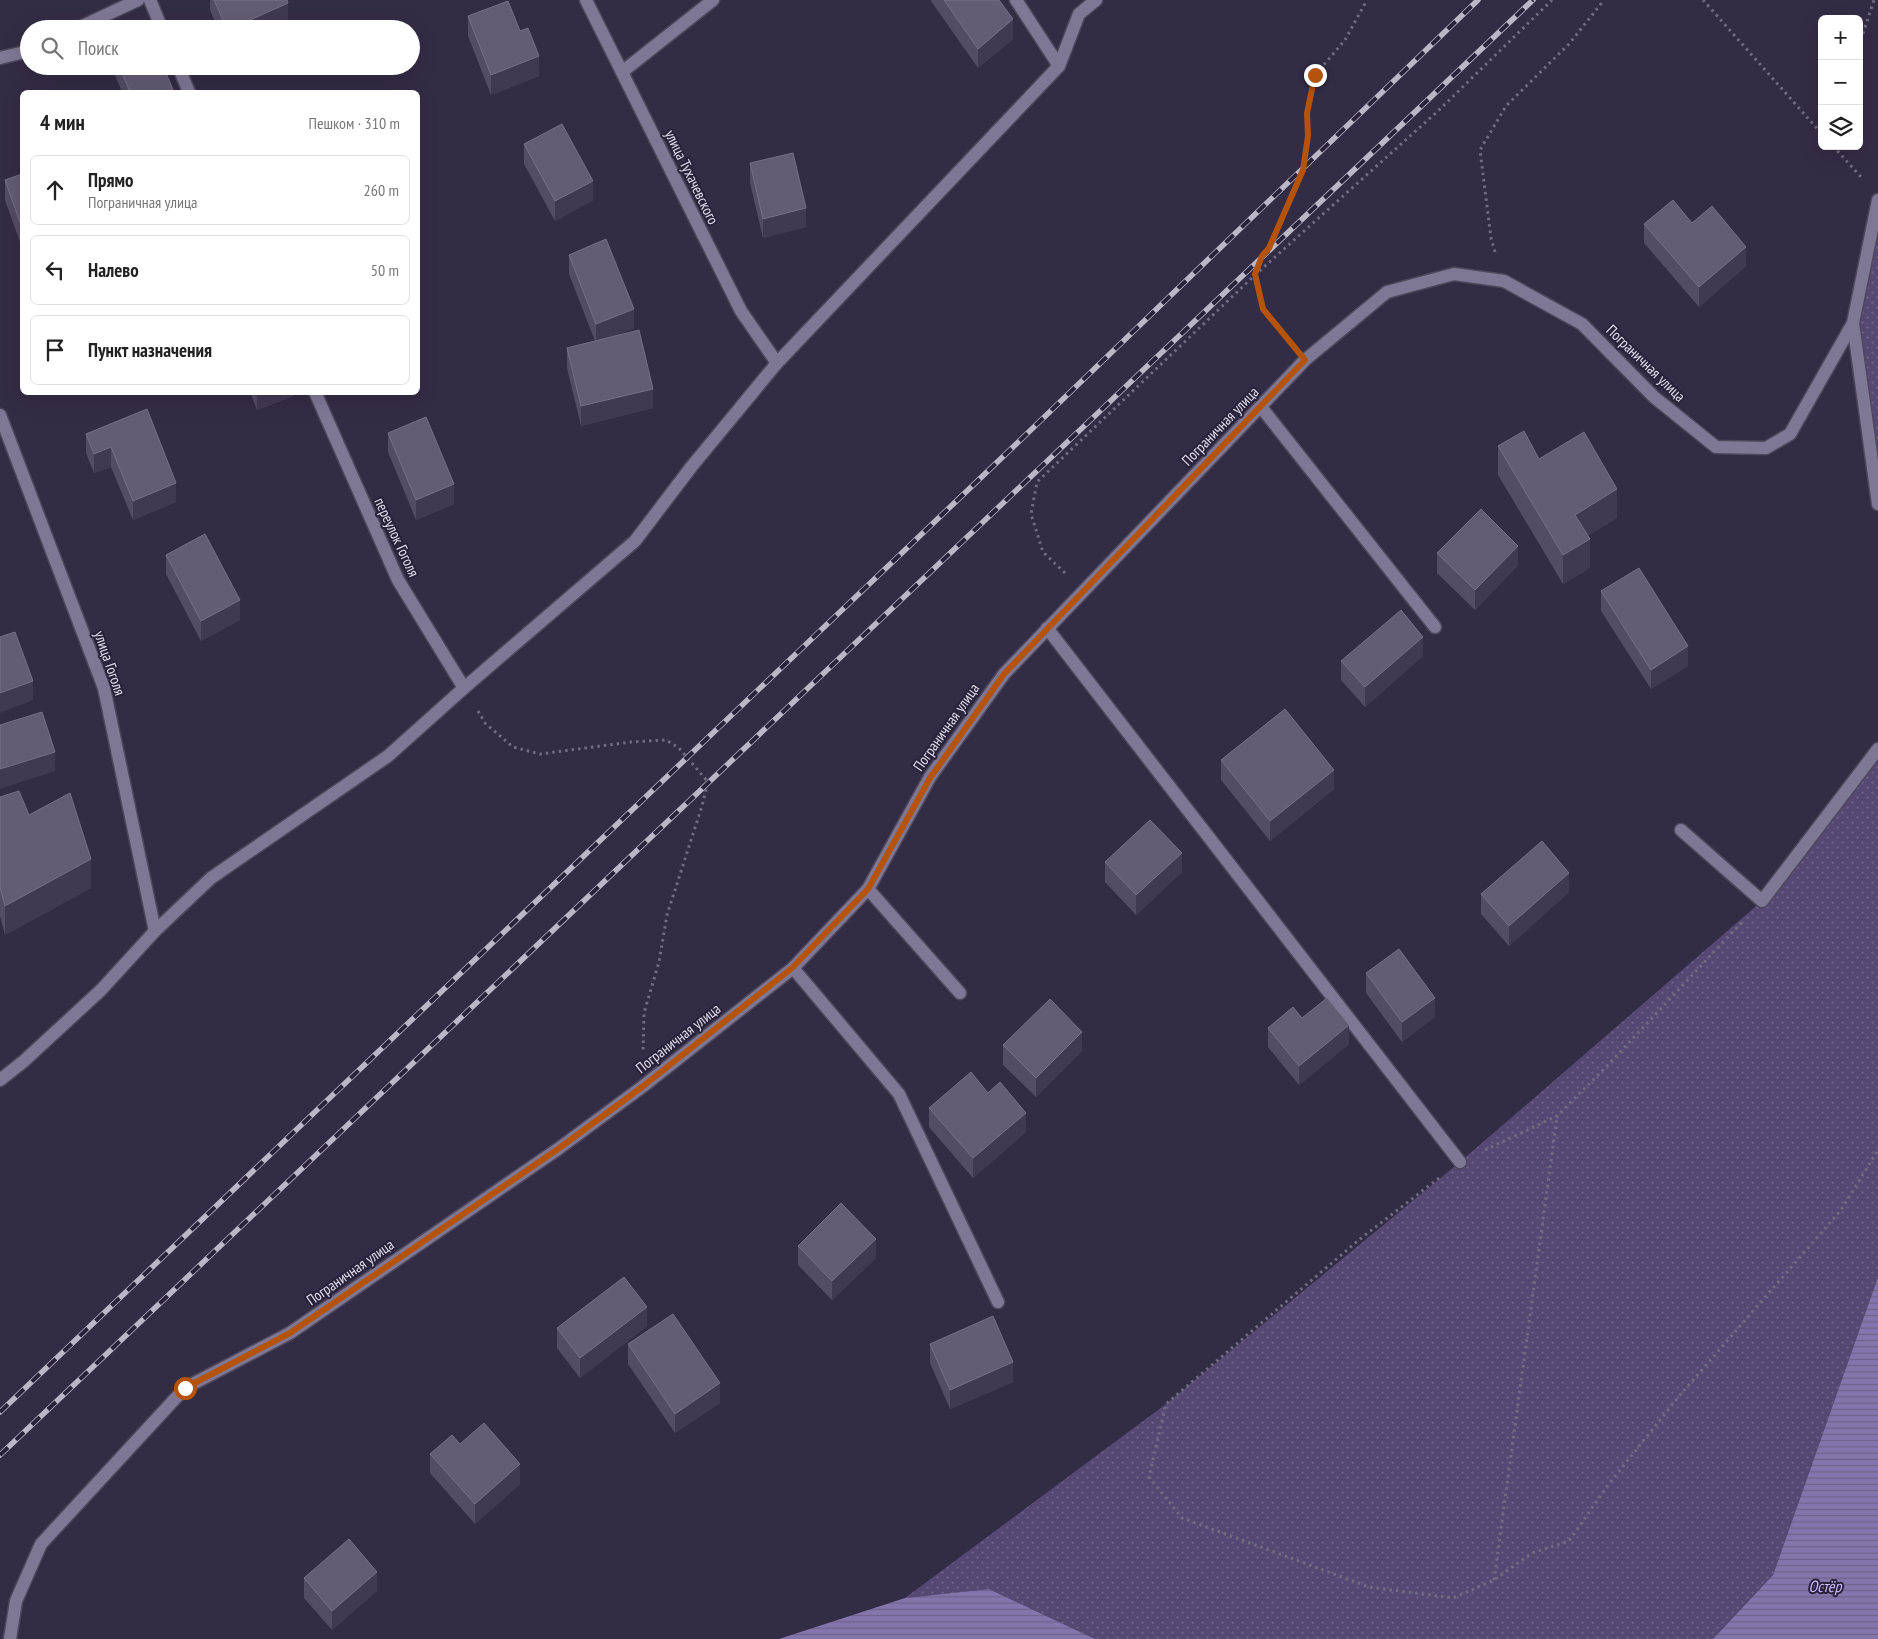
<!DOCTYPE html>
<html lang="ru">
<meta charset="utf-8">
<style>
body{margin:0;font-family:"PT Sans Narrow",sans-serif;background:#f6f6f6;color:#222}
.controls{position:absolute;right:15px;top:15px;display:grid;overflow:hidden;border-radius:8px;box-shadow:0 5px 20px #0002}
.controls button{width:45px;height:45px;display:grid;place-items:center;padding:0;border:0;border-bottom:1px solid #e0e0e0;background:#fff;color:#222;font:25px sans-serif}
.stop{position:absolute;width:15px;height:15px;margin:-11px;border:4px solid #b45309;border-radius:50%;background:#fff}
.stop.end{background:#b45309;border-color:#fff;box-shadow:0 1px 5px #0008}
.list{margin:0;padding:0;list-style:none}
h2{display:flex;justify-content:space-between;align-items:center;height:65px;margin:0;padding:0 20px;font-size:21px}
h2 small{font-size:16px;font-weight:400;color:#767676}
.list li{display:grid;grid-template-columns:32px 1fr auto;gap:15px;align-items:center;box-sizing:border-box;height:70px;margin:0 10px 10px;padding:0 10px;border:1px solid #e0e0e0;border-radius:8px}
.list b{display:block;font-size:19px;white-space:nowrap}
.list p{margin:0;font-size:16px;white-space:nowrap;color:#767676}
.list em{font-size:16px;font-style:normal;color:#767676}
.icon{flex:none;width:28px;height:28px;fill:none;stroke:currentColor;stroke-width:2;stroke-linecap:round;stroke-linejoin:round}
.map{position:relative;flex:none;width:1878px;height:1639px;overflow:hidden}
.search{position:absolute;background:#fff;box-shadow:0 5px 20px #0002;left:20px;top:20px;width:400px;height:55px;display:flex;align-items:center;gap:12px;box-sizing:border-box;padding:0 18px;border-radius:28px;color:#767676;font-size:19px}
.panel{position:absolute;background:#fff;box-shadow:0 5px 20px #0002;left:20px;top:90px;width:400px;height:305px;border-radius:8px}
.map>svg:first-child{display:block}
.grass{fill:url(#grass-dots)}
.water{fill:url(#water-rules)}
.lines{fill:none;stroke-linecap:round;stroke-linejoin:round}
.service-casing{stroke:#4e485d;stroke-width:15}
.minor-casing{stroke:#4e485d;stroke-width:15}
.path{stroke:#716b81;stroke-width:3;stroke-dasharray:2.5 4;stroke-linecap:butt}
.service{stroke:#7f7895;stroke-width:12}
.minor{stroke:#7f7895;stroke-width:12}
.rail-casing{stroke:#bbb6c8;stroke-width:5.5}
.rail{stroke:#29223a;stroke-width:4;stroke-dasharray:11;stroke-linecap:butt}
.wall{fill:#534c65}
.shaded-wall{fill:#403952}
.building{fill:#625c74;stroke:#767087}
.route{stroke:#b45309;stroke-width:6}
.labels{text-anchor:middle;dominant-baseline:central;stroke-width:4;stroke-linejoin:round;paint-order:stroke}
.street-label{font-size:15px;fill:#e1dded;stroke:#29223a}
.water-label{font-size:16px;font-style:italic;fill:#cdbcfd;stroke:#29223a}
</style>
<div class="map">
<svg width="1878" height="1639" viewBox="0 0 1878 1639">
<defs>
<pattern id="grass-dots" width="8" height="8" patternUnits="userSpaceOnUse" patternTransform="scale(1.25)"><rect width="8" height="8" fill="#554974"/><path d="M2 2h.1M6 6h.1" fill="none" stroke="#6d6388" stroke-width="1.8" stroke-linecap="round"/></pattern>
<pattern id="water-rules" width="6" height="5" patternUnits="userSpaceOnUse" patternTransform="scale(1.25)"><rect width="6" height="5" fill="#8575ad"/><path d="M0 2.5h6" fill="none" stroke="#6e6389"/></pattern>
</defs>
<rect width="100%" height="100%" fill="#332c45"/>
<g class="grass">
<path d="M1878,200v304l-25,-181z"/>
<path d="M1878,749v528l-105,298 -60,64h-618l-106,-50 -84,9 261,-194 294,-242 302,-261z"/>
</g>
<g class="water">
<path d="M1878,1277v362h-165l60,-64z"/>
<path d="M989,1589l106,50h-316l126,-41z"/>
</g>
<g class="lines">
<g class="service-casing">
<g id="service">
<path d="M622,72l91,-72"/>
<path d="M1853,323l25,181"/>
<path d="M1261,407l174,220"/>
<path d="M1047,628l413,534"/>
<path d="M1681,830l81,71 116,-152"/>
<path d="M868,889l92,104"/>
<path d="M793,968l106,126 99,208"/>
<path d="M0,1080l24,-19 77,-71 54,-59 56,-53 177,-122 76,-68 171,-147 57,-75 85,-103 282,-297 20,-52 17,-14"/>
</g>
</g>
<g class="minor-casing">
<g id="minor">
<path d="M150,0l12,29"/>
<path d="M586,0l155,311 36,52"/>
<path d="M1016,0l43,66"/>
<path d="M76,29l62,-29"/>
<path d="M0,58l29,-7"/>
<path d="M178,66l11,26"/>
<path d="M315,392l83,188 66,108"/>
<path d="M0,415l104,273 51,243"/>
<path d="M10,1639l6,-38 25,-57 144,-156 105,-55 268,-184 84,-62 151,-119 75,-79 62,-112 74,-103 301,-314 82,-68 67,-18 50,7 78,43 72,73 62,50 50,1 24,-14 63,-111 25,-123"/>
</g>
</g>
<g class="path">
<path d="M1703,0l119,134"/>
<path d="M1859,46l15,-46"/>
<path d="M1833,146l29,32"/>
<path d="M1495,252l-4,-14 -11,-88 26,-44 63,-62 35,-44"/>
<path d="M1288,338l-25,-29 -8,-34 7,-19 7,-9 34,-77 5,-34 -1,-23 8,-38 30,-35 22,-40"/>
<path d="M1065,573l-22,-21 -12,-38 6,-32 218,-207 183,-164 114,-111"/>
<path d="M478,711l7,12 28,24 27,7 91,-12 35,-2 13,8 29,34 -6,24 -35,109 -8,47 -15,51 -1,39"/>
<path d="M1485,1150l72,-34 50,-50 136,-145"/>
<path d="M1439,1178l-79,61 -194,165 -17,73 33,41 187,69 84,11 41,-18 38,-27 37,-12 39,-56 72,-90 161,-185 37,-60"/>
<path d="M1494,1580l63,-463"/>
</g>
<use href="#service" class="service"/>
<use href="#minor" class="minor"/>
<g class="rail-casing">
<g id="rail">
<path d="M0,1412l1011,-963 467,-449"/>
<path d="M0,1455l1533,-1455"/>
</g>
</g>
<use href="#rail" class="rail"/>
</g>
<g class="wall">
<path d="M210,0h77l1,23 -13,6h-57l-8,-19z"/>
<path d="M931,0h68l14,39 -35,29 -47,-67z"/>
<path d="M468,16l52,15 19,45 -48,19 -23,-59z"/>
<path d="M114,66h49l11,26h-52l-8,-19z"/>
<path d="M524,144l69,56 -38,21 -31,-57z"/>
<path d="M750,163l56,64 -43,11 -13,-55z"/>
<path d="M22,174v74l-17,-48v-20z"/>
<path d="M1692,223l54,43 -47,41 -55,-64v-19z"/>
<path d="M569,255l65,73 -20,8 39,72 -72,18 -14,-58v-20l28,-7 -26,-67z"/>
<path d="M250,392h43v4l-36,14z"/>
<path d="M147,409l29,93 -43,18 -22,-53 -17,6 -8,-20v-19z"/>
<path d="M388,433l66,71 -38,16 -28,-68z"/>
<path d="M1498,446l41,13 78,59 -30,18 3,32 -27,16 -65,-109z"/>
<path d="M1437,553l81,12 -43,45 -38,-37z"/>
<path d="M166,555l74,65 -39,21 -35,-67z"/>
<path d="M1601,591l87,75 -37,23 -50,-78z"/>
<path d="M1423,656l-58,51 -24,-27v-19z"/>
<path d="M1221,760l113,29 -64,52 -49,-61z"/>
<path d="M0,797l29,18 62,73 -86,47 -5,-19z"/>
<path d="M1105,862l77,10 -46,43 -31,-33z"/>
<path d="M1569,892l-60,54 -28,-32v-20z"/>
<path d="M1366,973l69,44 -33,25 -36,-49z"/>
<path d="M1302,1018l47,26 -50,41 -31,-38v-19z"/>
<path d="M1003,1045l79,6 -46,46 -33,-32z"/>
<path d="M929,1108l97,24 -53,46 -44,-51z"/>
<path d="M798,1246l78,12 -44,42 -34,-35z"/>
<path d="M647,1326l-67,52 -23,-30v-20z"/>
<path d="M628,1344l92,59 -45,30 -47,-69z"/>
<path d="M930,1344l83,38 -63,27 -20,-46z"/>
<path d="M460,1444l60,40 -45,40 -45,-51v-19z"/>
<path d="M304,1578l73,13 -45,39 -28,-32z"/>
</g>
<g class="shaded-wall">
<path d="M288,3v20l-13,6h-45z"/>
<path d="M1013,19v20l-35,29v-19z"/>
<path d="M539,56v20l-48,19v-20z"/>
<path d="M593,181v19l-38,21v-20z"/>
<path d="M806,208v19l-43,11v-19z"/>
<path d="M1746,247v19l-47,41v-20z"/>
<path d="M634,309v19l-38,16v-20z"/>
<path d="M653,389v19l-72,18v-20z"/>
<path d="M257,392h36v4l-36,14z"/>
<path d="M111,447v20l-17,6v-19z"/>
<path d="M176,483v19l-43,18v-19z"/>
<path d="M454,484v20l-38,16v-20z"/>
<path d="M1617,489v29l-42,25v-28z"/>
<path d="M1590,539v29l-27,16v-29z"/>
<path d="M1518,546v19l-43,45v-20z"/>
<path d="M240,600v20l-39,21v-20z"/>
<path d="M1423,637v19l-58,51v-20z"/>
<path d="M1688,646v20l-37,23v-19z"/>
<path d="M33,681v19l-33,13v-20z"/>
<path d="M55,752v19l-55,18v-20z"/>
<path d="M1334,770v19l-64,52v-20z"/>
<path d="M1182,853v19l-46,43v-20z"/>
<path d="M91,859v29l-86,47v-29z"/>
<path d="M1569,873v19l-60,54v-20z"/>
<path d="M1435,998v19l-33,25v-20z"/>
<path d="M1349,1025v19l-50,41v-19z"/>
<path d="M1082,1032v19l-46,46v-19z"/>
<path d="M1026,1113v19l-53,46v-20z"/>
<path d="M876,1239v19l-44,42v-19z"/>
<path d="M647,1307v19l-67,52v-20z"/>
<path d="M1013,1362v20l-63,27v-19z"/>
<path d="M720,1383v20l-45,30v-19z"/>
<path d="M520,1464v20l-45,40v-20z"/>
<path d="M377,1572v19l-45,39v-19z"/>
</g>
<g class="building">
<path d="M214,0h73l1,3 -58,26h-3z"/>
<path d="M944,0h55l14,19 -35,30z"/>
<path d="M508,1l12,30 8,-3 11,28 -48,19 -23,-59z"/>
<path d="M119,66h44l11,26h-44z"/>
<path d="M562,124l31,57 -38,20 -31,-57z"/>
<path d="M793,153l13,55 -43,11 -13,-56z"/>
<path d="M22,174v54l-17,-48z"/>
<path d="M1673,200l19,23 20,-17 34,41 -47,40 -55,-63z"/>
<path d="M606,239l28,70 -38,15 -27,-69z"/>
<path d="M639,330l14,59 -72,17 -14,-58z"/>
<path d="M147,409l29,74 -43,18 -22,-54 -17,7 -8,-20z"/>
<path d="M426,417l28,67 -38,16 -28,-67z"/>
<path d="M1524,431l15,28 45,-27 33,57 -42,26 15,24 -27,16 -65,-109z"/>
<path d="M1481,509l37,37 -43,44 -38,-37z"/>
<path d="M205,534l35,66 -39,21 -35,-66z"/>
<path d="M1639,568l49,78 -37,24 -50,-79z"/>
<path d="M1401,610l22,27 -58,50 -24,-26z"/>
<path d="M15,632l18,49 -33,12v-56z"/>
<path d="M1285,709l49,61 -64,51 -49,-61z"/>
<path d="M42,712l13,40 -55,17v-44z"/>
<path d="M19,791l10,24 41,-22 21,66 -86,47 -5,-19v-90z"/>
<path d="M1150,820l32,33 -46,42 -31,-33z"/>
<path d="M1542,841l27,32 -60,53 -28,-32z"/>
<path d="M1399,949l36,49 -33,24 -36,-49z"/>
<path d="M1327,998l22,27 -50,41 -31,-38 25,-21 9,11z"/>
<path d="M1050,999l32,33 -46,46 -33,-33z"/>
<path d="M971,1072l17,21 12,-11 26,31 -53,45 -44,-50z"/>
<path d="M841,1203l35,36 -44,42 -34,-35z"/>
<path d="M624,1277l23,30 -67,51 -23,-30z"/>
<path d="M673,1314l47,69 -45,31 -47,-70z"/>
<path d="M993,1316l20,46 -63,28 -20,-46z"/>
<path d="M484,1423l36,41 -45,40 -45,-50 22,-19 8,9z"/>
<path d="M349,1539l28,33 -45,39 -28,-33z"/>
</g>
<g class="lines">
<path class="route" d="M185,1388l105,-55 268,-184 84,-62 150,-119 76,-79 62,-111 74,-104 301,-314 -42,-51 -8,-35 7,-18 7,-8 34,-78 5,-34 -1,-23 8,-38"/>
</g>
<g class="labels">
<g class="street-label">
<text transform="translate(692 177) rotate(64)">улица Тухачевского</text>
<text transform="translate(1646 363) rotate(44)">Пограничная улица</text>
<text transform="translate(1220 426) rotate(-46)">Пограничная улица</text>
<text transform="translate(397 537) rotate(65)">переулок Гоголя</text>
<text transform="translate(110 663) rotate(71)">улица Гоголя</text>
<text transform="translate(946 727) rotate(-55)">Пограничная улица</text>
<text transform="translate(678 1038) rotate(-38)">Пограничная улица</text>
<text transform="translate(350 1272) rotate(-35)">Пограничная улица</text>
</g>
<g class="water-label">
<text x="1825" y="1586">Остёр</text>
</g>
</g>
</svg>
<div class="controls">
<button>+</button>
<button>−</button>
<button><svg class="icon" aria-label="layers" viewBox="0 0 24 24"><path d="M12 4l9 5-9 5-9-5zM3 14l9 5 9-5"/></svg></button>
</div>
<div class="stop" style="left:185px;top:1388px"></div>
<div class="stop end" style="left:1315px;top:75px"></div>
<div class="search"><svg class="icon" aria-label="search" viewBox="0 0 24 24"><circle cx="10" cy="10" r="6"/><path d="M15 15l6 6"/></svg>Поиск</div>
<section class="panel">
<h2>4 мин<small>Пешком · 310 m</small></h2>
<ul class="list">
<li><svg class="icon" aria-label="ahead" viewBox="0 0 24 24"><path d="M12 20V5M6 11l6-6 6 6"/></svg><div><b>Прямо</b><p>Пограничная улица</p></div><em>260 m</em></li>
<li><svg class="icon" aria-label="left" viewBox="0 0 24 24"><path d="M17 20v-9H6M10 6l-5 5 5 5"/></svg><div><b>Налево</b></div><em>50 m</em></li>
<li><svg class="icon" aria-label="arrive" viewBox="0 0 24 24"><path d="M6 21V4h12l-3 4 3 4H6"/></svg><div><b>Пункт назначения</b></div></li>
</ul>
</section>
</div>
